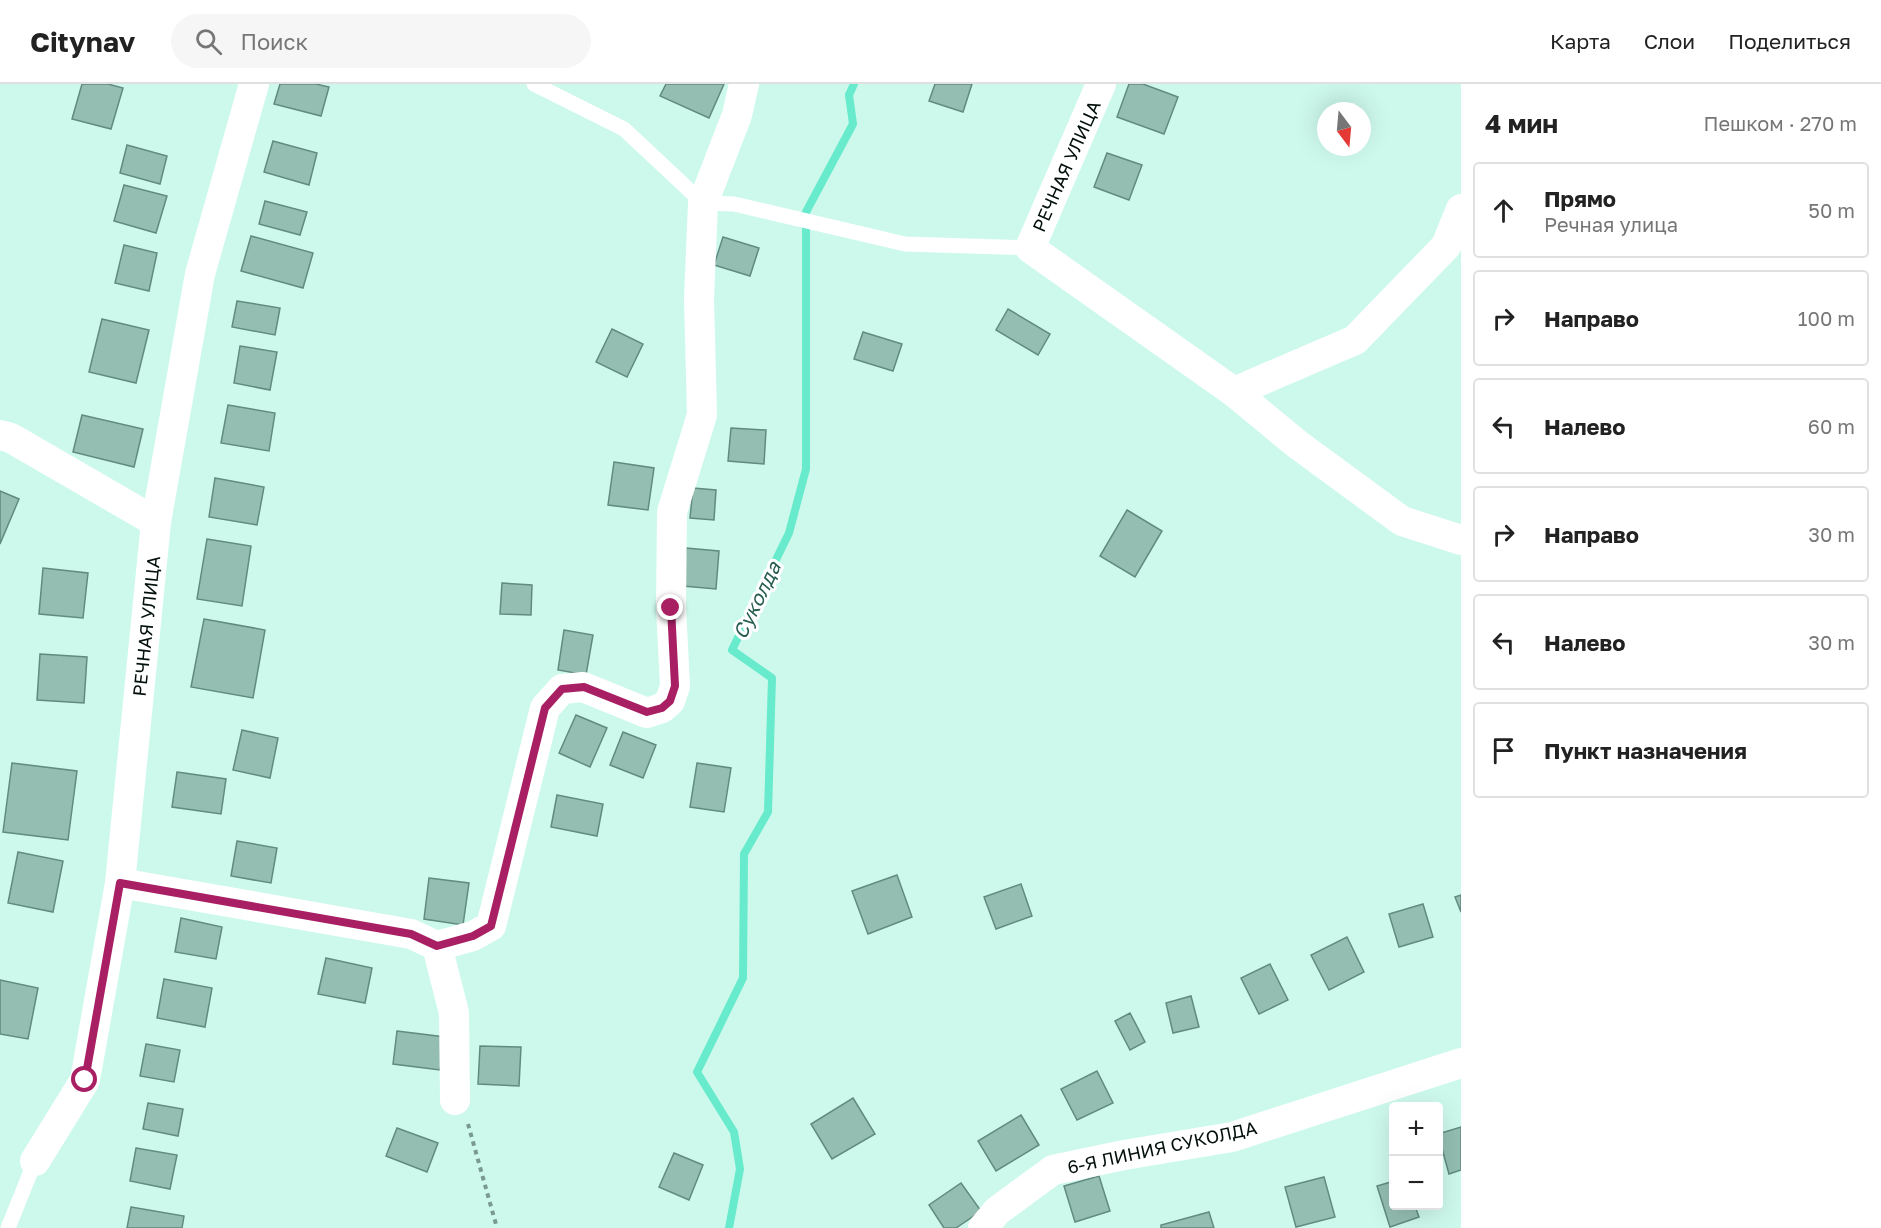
<!DOCTYPE html>
<html lang="ru">
<meta charset="utf-8">
<style>
body{margin:0;font-family:"Golos Text",sans-serif;background:#f6f6f6;color:#222}
.controls{position:absolute;right:18px;bottom:18px;display:grid;overflow:hidden;border-radius:6px;box-shadow:0 6px 24px #0002}
.controls button{width:54px;height:54px;display:grid;place-items:center;padding:0;border:0;border-bottom:2px solid #e0e0e0;background:#fff;color:#222;font:30px sans-serif}
.compass{position:absolute;left:1317px;top:18px;width:54px;height:54px;border-radius:50%;background:#fff;box-shadow:0 6px 24px #0002;rotate:164deg}
.stop{position:absolute;width:18px;height:18px;margin:-14px;border:4px solid #a81f64;border-radius:50%;background:#fff}
.stop.end{background:#a81f64;border-color:#fff;box-shadow:0 2px 6px #0008}
.list{margin:0;padding:0;list-style:none}
h2{display:flex;justify-content:space-between;align-items:center;height:78px;margin:0;padding:0 24px;font-size:26px}
h2 small{font-size:20px;font-weight:400;color:#767676}
.list li{display:grid;grid-template-columns:39px 1fr auto;gap:18px;align-items:center;box-sizing:border-box;height:96px;margin:0 12px 12px;padding:0 12px;border:2px solid #e0e0e0;border-radius:6px}
.list b{display:block;font-size:22px;white-space:nowrap}
.list p{margin:0;font-size:20px;white-space:nowrap;color:#767676}
.list em{font-size:20px;font-style:normal;color:#767676}
.icon{flex:none;width:33px;height:33px;fill:none;stroke:currentColor;stroke-width:2;stroke-linecap:round;stroke-linejoin:round}
.map{position:relative;flex:none;width:1461px;height:1144px;overflow:hidden}
header{display:flex;align-items:center;gap:36px;box-sizing:border-box;height:84px;padding:0 30px;background:#fff;border-bottom:2px solid #e0e0e0}
header strong{font-size:28px}
nav{display:flex;gap:33px;margin-inline-start:auto;font-size:21px}
.search{width:420px;height:54px;background:#f6f6f6;display:flex;align-items:center;gap:15px;box-sizing:border-box;padding:0 21px;border-radius:33px;color:#767676;font-size:22px}
main{display:flex}
aside{flex:1;background:#fff}
.map>svg:first-child{display:block}
.lines{fill:none;stroke-linecap:round;stroke-linejoin:round}
.stream{stroke:#68eacc;stroke-width:8}
.building{fill:#94beb2;stroke:#628b80;stroke-width:1.5}
.path{stroke:#7a9a90;stroke-width:4;stroke-dasharray:4.5 4.5;stroke-linecap:butt}
.lane{stroke:#fff;stroke-width:15}
.street{stroke:#fff;stroke-width:30}
.route{stroke:#a81f64;stroke-width:8}
.labels{text-anchor:middle;dominant-baseline:central;stroke-width:6;stroke-linejoin:round;paint-order:stroke}
.street-label{font-size:18px;fill:#020f0b;stroke:#fff}
.water-label{font-size:20px;font-style:italic;fill:#285e52;stroke:#fff}
</style>
<header>
<strong>Citynav</strong>
<div class="search"><svg class="icon" aria-label="search" viewBox="0 0 24 24"><circle cx="10" cy="10" r="6"/><path d="M15 15l6 6"/></svg>Поиск</div>
<nav><a>Карта</a><a>Слои</a><a>Поделиться</a></nav>
</header>
<main>
<div class="map">
<svg width="1461" height="1144" viewBox="0 0 1461 1144">
<rect width="100%" height="100%" fill="#cdf9ec"/>
<g class="lines">
<path class="stream" d="M729,1144l11,-59 -6,-37 -37,-60 46,-94 1,-124 24,-42 4,-134 -40,-28 57,-117 17,-64v-257l47,-88 -4,-29 5,-11"/>
</g>
<g class="building">
<path d="M82,0h26l15,4 -12,41 -39,-10z"/>
<path d="M280,0h36l13,3 -8,29 -47,-12z"/>
<path d="M666,0h58l-15,34 -49,-22z"/>
<path d="M935,0h37l-9,28 -34,-11z"/>
<path d="M1129,0h14l35,13 -14,37 -47,-17z"/>
<path d="M273,57l44,12 -8,32 -45,-13z"/>
<path d="M127,61l40,11 -7,28 -40,-11z"/>
<path d="M1107,69l35,12 -13,35 -35,-13z"/>
<path d="M124,101l43,11 -11,37 -42,-12z"/>
<path d="M265,117l42,11 -7,23 -41,-11z"/>
<path d="M251,152l62,17 -10,35 -62,-17z"/>
<path d="M723,153l36,11 -9,28 -36,-11z"/>
<path d="M124,161l33,8 -8,38 -34,-8z"/>
<path d="M237,217l43,7 -5,27 -43,-8z"/>
<path d="M1008,225l42,25 -12,21 -42,-25z"/>
<path d="M102,235l47,11 -13,53 -47,-11z"/>
<path d="M612,245l31,15 -16,33 -31,-15z"/>
<path d="M863,248l39,12 -9,27 -39,-12z"/>
<path d="M240,262l37,6 -7,38 -36,-7z"/>
<path d="M228,321l47,8 -6,38 -48,-8z"/>
<path d="M82,331l61,14 -9,38 -61,-15z"/>
<path d="M731,344l35,2 -2,34 -36,-3z"/>
<path d="M614,378l40,6 -6,42 -40,-5z"/>
<path d="M215,394l49,9 -7,38 -48,-8z"/>
<path d="M693,404l23,2 -2,30 -24,-2z"/>
<path d="M0,407l19,8 -19,45z"/>
<path d="M1127,426l35,21 -27,46 -35,-21z"/>
<path d="M207,455l44,7 -9,60 -45,-7z"/>
<path d="M686,464l33,3 -3,38 -33,-3z"/>
<path d="M43,484l45,5 -5,45 -44,-4z"/>
<path d="M502,499l30,2 -1,30 -31,-1z"/>
<path d="M204,535l61,11 -12,68 -62,-11z"/>
<path d="M564,546l29,5 -7,40 -28,-5z"/>
<path d="M40,570l47,3 -3,46 -47,-3z"/>
<path d="M576,631l31,13 -17,39 -31,-14z"/>
<path d="M242,646l36,8 -8,40 -37,-8z"/>
<path d="M623,648l33,13 -13,33 -33,-13z"/>
<path d="M12,679l65,8 -9,69 -65,-8z"/>
<path d="M697,679l34,5 -7,44 -34,-5z"/>
<path d="M177,688l49,7 -5,35 -49,-7z"/>
<path d="M557,711l46,9 -6,32 -46,-9z"/>
<path d="M237,757l40,7 -6,35 -40,-7z"/>
<path d="M18,768l45,9 -10,51 -45,-9z"/>
<path d="M897,791l15,42 -44,17 -16,-43z"/>
<path d="M429,794l40,5 -6,42 -39,-6z"/>
<path d="M1021,800l11,32 -36,13 -12,-32z"/>
<path d="M1461,811v17l-6,-15z"/>
<path d="M1423,820l10,33 -34,10 -10,-33z"/>
<path d="M181,834l41,9 -6,32 -41,-7z"/>
<path d="M1347,853l17,35 -35,18 -18,-35z"/>
<path d="M326,874l46,10 -7,35 -47,-9z"/>
<path d="M1270,880l18,36 -29,14 -18,-36z"/>
<path d="M164,895l48,9 -7,39 -48,-9z"/>
<path d="M0,896l38,8 -10,51 -28,-5z"/>
<path d="M1191,912l8,31 -26,6 -7,-30z"/>
<path d="M1130,929l15,29 -15,8 -15,-29z"/>
<path d="M397,947l48,6 -5,33 -47,-6z"/>
<path d="M146,960l34,6 -6,32 -34,-6z"/>
<path d="M480,962l41,1 -2,39 -41,-2z"/>
<path d="M1097,987l16,32 -36,17 -16,-31z"/>
<path d="M853,1014l22,36 -43,25 -21,-35z"/>
<path d="M148,1019l35,6 -5,27 -35,-7z"/>
<path d="M1021,1031l18,30 -43,26 -18,-30z"/>
<path d="M1461,1043v43l-12,4 -11,-40z"/>
<path d="M397,1044l41,15 -11,29 -41,-16z"/>
<path d="M136,1064l41,7 -7,34 -40,-8z"/>
<path d="M674,1069l29,12 -14,35 -30,-13z"/>
<path d="M1099,1092l11,35 -35,11 -11,-36z"/>
<path d="M1324,1093l11,40 -39,10 -11,-40z"/>
<path d="M1394,1097v25h21l4,11 -29,10 -13,-41z"/>
<path d="M961,1099l20,28 -25,17h-12l-15,-23z"/>
<path d="M131,1123l53,9 -2,12h-55z"/>
<path d="M1209,1128l5,16h-53v-3z"/>
</g>
<g class="lines">
<path class="path" d="M468,1040l29,104"/>
<g class="lane">
<path d="M534,0l90,45 79,74 31,1 171,40 125,4"/>
<path d="M8,1144l27,-67"/>
</g>
<g class="street">
<path d="M1101,0l-71,164 204,144 121,-52 91,-94 15,-37"/>
<path d="M1234,308l63,52 105,77 59,19"/>
<path d="M0,351l11,3 145,84"/>
<path d="M120,799l291,51 26,12 17,67 1,87"/>
<path d="M437,862l36,-10 18,-10 54,-218 17,-19 21,-2 64,26 15,-5 8,-7 5,-15 -4,-79 1,-95 30,-97 -3,-116 4,-96 34,-88 7,-31"/>
<path d="M35,1077l50,-81 35,-197 36,-361 44,-248 54,-190"/>
<path d="M983,1144l14,-17 56,-41 71,-15 108,-18 229,-74"/>
</g>
</g>
<g class="lines">
<path class="route" d="M85,996l35,-197 291,51 26,12 36,-10 18,-10 54,-218 17,-19 22,-2 63,25 15,-4 8,-7 5,-15 -4,-78"/>
</g>
<g class="labels">
<g class="street-label">
<text transform="translate(1066 82) rotate(-66)">РЕЧНАЯ УЛИЦА</text>
<text transform="translate(146 542) rotate(-84)">РЕЧНАЯ УЛИЦА</text>
<text transform="translate(1162 1063) rotate(-12)">6-Я ЛИНИЯ СУКОЛДА</text>
</g>
<g class="water-label">
<text transform="translate(756 516) rotate(-64)">Суколда</text>
</g>
</g>
</svg>
<div class="controls">
<button>+</button>
<button>−</button>
</div>
<svg class="compass" viewBox="-18 -18 36 36"><path d="M0-13l5 13h-10z" fill="#e53935"/><path d="M0 13l5-13h-10z" fill="#767676"/></svg>
<div class="stop" style="left:85px;top:996px"></div>
<div class="stop end" style="left:671px;top:524px"></div>
</div>
<aside>
<h2>4 мин<small>Пешком · 270 m</small></h2>
<ul class="list">
<li><svg class="icon" aria-label="ahead" viewBox="0 0 24 24"><path d="M12 20V5M6 11l6-6 6 6"/></svg><div><b>Прямо</b><p>Речная улица</p></div><em>50 m</em></li>
<li><svg class="icon" aria-label="right" viewBox="0 0 24 24"><path d="M7 20v-9h11M14 6l5 5-5 5"/></svg><div><b>Направо</b></div><em>100 m</em></li>
<li><svg class="icon" aria-label="left" viewBox="0 0 24 24"><path d="M17 20v-9H6M10 6l-5 5 5 5"/></svg><div><b>Налево</b></div><em>60 m</em></li>
<li><svg class="icon" aria-label="right" viewBox="0 0 24 24"><path d="M7 20v-9h11M14 6l5 5-5 5"/></svg><div><b>Направо</b></div><em>30 m</em></li>
<li><svg class="icon" aria-label="left" viewBox="0 0 24 24"><path d="M17 20v-9H6M10 6l-5 5 5 5"/></svg><div><b>Налево</b></div><em>30 m</em></li>
<li><svg class="icon" aria-label="arrive" viewBox="0 0 24 24"><path d="M6 21V4h12l-3 4 3 4H6"/></svg><div><b>Пункт назначения</b></div></li>
</ul>
</aside>
</main>
